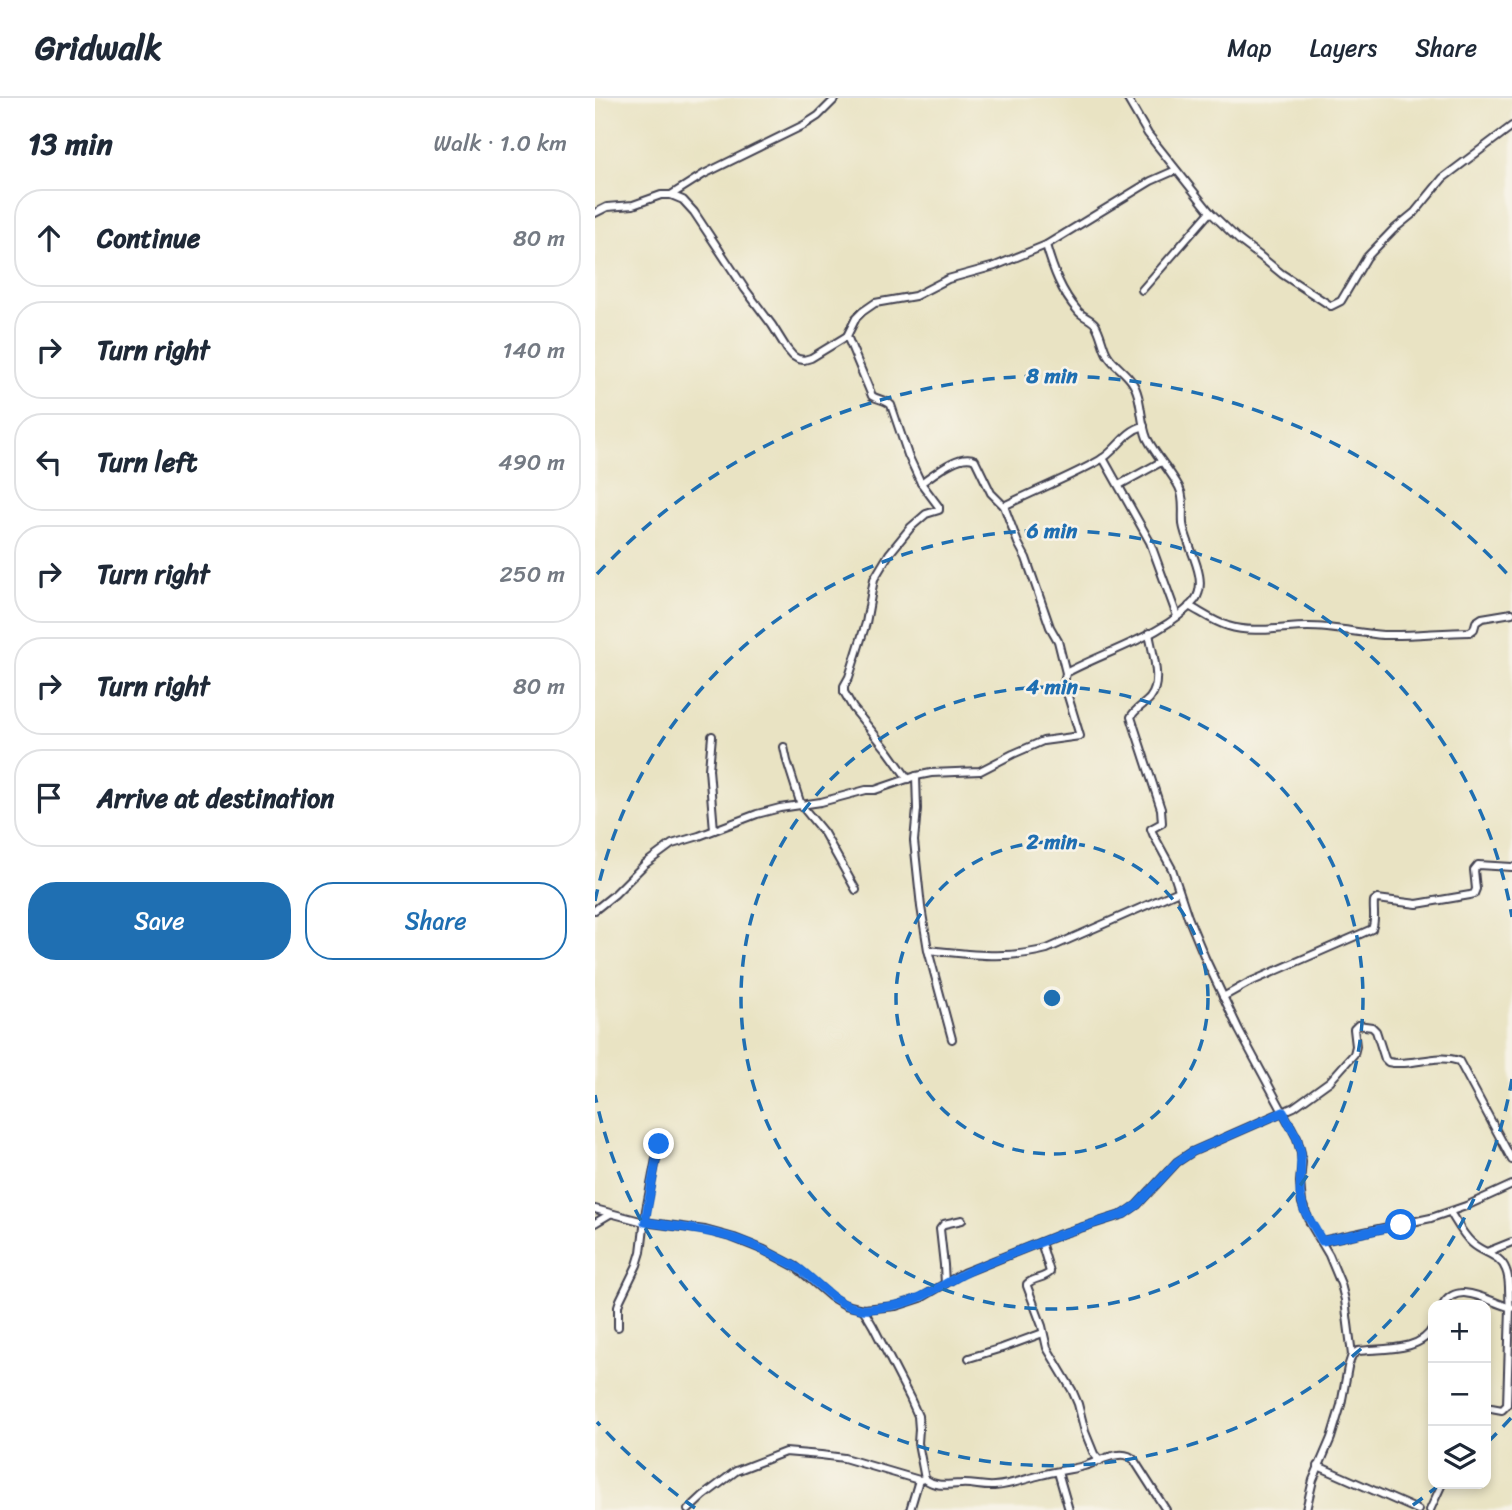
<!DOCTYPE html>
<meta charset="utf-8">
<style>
body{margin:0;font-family:Sriracha,sans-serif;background:#f6f6f7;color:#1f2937}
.controls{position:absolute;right:21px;bottom:21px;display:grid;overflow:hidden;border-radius:14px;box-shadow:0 4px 10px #0003}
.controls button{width:63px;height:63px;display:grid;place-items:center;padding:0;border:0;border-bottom:2px solid #e0e1e3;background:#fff;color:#1f2937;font:35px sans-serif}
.stop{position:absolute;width:21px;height:21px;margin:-16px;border:5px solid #1a73e8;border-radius:50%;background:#fff}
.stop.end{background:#1a73e8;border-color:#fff;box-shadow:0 2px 7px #0008}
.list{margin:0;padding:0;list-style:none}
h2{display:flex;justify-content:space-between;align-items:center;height:91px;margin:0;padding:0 28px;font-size:30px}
h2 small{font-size:23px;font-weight:400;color:#747a83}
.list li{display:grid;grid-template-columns:46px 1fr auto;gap:21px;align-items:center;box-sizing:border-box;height:98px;margin:0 14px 14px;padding:0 14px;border:2px solid #e0e1e3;border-radius:28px}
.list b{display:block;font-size:26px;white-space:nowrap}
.list em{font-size:23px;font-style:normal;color:#747a83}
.actions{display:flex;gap:14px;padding:21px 28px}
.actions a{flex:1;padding:16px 0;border:2px solid #1f6fb2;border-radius:28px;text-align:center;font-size:24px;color:#1f6fb2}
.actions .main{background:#1f6fb2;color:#fff}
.icon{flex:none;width:38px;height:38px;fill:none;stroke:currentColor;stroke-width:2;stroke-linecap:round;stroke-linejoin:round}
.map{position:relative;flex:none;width:917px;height:1412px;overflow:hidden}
header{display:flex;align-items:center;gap:42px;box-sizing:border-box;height:98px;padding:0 35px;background:#fff;border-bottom:2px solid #e0e1e3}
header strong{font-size:33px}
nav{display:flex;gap:38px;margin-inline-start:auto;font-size:24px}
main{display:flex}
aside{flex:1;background:#fff}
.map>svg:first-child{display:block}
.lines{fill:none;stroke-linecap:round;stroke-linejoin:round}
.minor-casing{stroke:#403f4f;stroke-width:10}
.minor{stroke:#fff;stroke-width:6}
.route{stroke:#1a73e8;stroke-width:9}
.ring{fill:none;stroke:#1f6fb2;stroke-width:3.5;stroke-dasharray:12 9}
.centre{fill:#1f6fb2;stroke:#f7f3e8;stroke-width:3.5}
.ring-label{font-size:21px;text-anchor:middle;font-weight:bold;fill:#1f6fb2;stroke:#f7f3e8;stroke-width:5;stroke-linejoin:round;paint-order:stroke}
</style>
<header>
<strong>Gridwalk</strong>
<nav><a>Map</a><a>Layers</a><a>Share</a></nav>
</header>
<main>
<aside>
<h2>13 min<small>Walk · 1.0 km</small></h2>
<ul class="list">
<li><svg class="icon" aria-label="ahead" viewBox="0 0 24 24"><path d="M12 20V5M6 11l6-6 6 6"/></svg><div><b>Continue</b></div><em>80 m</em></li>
<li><svg class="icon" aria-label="right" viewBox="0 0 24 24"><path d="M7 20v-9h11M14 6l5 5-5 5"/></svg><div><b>Turn right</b></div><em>140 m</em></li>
<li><svg class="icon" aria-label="left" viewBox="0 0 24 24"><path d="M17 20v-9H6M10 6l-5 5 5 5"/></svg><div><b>Turn left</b></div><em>490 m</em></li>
<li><svg class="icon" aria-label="right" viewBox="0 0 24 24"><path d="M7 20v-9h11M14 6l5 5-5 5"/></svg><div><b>Turn right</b></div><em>250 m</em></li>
<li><svg class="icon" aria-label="right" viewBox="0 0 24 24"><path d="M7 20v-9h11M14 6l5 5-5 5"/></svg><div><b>Turn right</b></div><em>80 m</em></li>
<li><svg class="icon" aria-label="arrive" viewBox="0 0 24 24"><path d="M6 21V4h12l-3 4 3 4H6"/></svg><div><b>Arrive at destination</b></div></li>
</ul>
<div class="actions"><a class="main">Save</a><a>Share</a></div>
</aside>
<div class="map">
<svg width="917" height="1412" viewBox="0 0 917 1412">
<rect width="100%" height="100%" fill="#f7f3e8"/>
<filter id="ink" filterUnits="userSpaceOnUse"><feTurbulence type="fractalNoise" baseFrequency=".0143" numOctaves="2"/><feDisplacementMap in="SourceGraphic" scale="14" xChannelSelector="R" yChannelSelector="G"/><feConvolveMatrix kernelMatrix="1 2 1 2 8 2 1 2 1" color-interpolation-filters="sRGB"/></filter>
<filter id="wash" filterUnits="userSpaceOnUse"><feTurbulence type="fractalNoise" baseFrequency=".00686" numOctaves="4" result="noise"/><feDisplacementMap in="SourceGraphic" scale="28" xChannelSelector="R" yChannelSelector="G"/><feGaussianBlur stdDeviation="1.57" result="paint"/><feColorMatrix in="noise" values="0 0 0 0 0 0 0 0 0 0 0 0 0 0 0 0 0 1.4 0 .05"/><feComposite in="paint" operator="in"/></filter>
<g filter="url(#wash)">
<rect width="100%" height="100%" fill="#e9e3c3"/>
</g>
<g filter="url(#ink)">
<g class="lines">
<g class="minor-casing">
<g id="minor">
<path d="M532,0l21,36 62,78 29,28 21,16 22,18 49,32 10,-5 26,-44 26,-27 22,-18 28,-34 69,-52"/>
<path d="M76,97l33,-21 100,-49 14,-9 18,-18"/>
<path d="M0,115l12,-6 26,-2 28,-10h10l12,5 11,12 51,77 27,36 15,24 6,7 5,3 6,1 7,-2 36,-22 9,-18 6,-6 13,-9 40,-7 33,-17 47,-13 51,-21 105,-64 25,-11"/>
<path d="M547,192l68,-78"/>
<path d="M252,238l25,60c6,4 13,3 19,9l17,50 13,28 18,24v3l-13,4 -15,13 -22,27 -15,25 -8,44 -17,54 -5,9v6l9,16 35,43 20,28"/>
<path d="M508,360l47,84 27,74"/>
<path d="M326,385c13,-9 39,-31 54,-23l16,33 13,13 14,37 8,15 24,69 8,14 8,32"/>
<path d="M524,387l42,-23"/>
<path d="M409,408c32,-16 66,-29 96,-46 17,-9 24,-29 44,-34"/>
<path d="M594,508c13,7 25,16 39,20 25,8 55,1 80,1 26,0 50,6 75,8 30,1 58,-3 87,-3l4,-3 2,-7 6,-4 30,-5"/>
<path d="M554,535c3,19 14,49 1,65 -6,7 -15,11 -19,19l30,92 1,14 -11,6 2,5 19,35 16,48 17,41 34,72 58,108 4,15 1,9 -2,20 2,21 8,20 19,32 12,29 4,16 7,55"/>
<path d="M117,638l-3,33 5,61"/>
<path d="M189,649l3,14 14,44 23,28 32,57"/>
<path d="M321,678l1,33 -3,32 7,66 7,43 24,89"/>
<path d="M0,812l20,-16 30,-30 27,-20 27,-8 58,-22 23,-6 41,-6 45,-12h9l41,-14 15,-3 49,-2 33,-17 30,-13 37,-5 -16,-53 2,-10c38,-21 102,-39 129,-73 15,-21 -9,-54 -12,-76 -1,-12 2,-26 -4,-37 -9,-17 -23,-31 -32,-49 -7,-17 -5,-42 -15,-56 -7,-11 -19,-17 -25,-28 -5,-9 -6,-21 -12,-30 -4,-5 -12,-7 -17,-13 -17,-19 -25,-42 -32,-66"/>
<path d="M333,852c42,4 77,10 119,-1l132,-58"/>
<path d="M628,899l25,-14 124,-54c4,-8 1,-19 2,-28l3,-2 40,5 53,-9 4,-1 2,-5 -2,-19 4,-5 34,2"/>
<path d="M0,1111l49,13 61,8 29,8 30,12 32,17 35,30 14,8 18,4 33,-3 25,-8 42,-25 13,-5 85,-34 63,-20 13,-9 40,-43 15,-10 102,-45 36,-26 24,-27 2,-8 -2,-17 4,-4 14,2 4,4 9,28 3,3c23,5 48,-9 71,-1l53,99"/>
<path d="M855,1114c7,11 13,23 22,31 12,11 28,11 34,27 5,11 2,26 4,38l-3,97 -5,5 -16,-3"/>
<path d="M0,1125l15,-9"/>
<path d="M727,1143l109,-23 35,-12 46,-21"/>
<path d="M446,1144l9,30c-6,7 -16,5 -23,12v2l15,40 5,22 25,42 6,14 7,28 9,22 6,7"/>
<path d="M892,1154l25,-10"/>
<path d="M350,1186l-1,-19 -4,-36 4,-5 18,-4"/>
<path d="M848,1207c16,-26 47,-2 69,3"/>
<path d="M268,1211l10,17 37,72 8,18 1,13 -1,14 7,36"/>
<path d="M23,1229v-21l2,-6 17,-35 4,-13 5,-42 13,-66"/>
<path d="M374,1260l33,-10 41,-15"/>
<path d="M723,1368l100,44"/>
<path d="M463,1374l11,38"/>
<path d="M93,1412l15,-14 33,-25 49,-19 36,3 23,3 75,22 6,-1c12,9 23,5 36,5 11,-1 22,3 33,2 17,-1 31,-7 47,-11 14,-4 29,-5 43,-9 14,-4 39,-19 50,-6l32,50"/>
<path d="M315,1412l9,-30"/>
<path d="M711,1412l7,-30 18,-42 10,-33 7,-38 4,-12 6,-4c24,-3 64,1 75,-24"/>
<path d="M835,1412l12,-26"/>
</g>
</g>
<use href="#minor" class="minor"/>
</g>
</g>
<g class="lines" filter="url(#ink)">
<path class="route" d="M64,1046l-14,78c41,6 80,9 118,28 13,6 26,12 38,20 20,15 34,36 61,39 7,1 15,-1 22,-2 39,-4 57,-24 92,-39l85,-34 63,-20 13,-9 40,-43 15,-10 91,-40 14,26 4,15 -1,41 4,16 18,31 79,-16"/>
</g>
<g class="ring">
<circle cx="457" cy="900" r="156"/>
<circle cx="457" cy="900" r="311"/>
<path d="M917 981A467 467 0 0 1 0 997M0 803A467 467 0 0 1 917 819"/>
<path d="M916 1320A622 622 0 0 1 893 1344M844 1387A622 622 0 0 1 814 1410M100 1410A622 622 0 0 1 2 1324M2 476A622 622 0 0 1 916 480"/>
</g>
<circle cx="457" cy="900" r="10" class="centre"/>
<g class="ring-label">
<text x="457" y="285">8 min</text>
<text x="457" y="440">6 min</text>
<text x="457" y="596">4 min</text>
<text x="457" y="751">2 min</text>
</g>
</svg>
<div class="controls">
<button>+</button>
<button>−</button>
<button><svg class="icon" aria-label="layers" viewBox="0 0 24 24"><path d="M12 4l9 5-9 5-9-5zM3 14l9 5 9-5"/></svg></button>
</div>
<div class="stop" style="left:806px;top:1127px"></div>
<div class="stop end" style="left:64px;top:1046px"></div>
</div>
</main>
